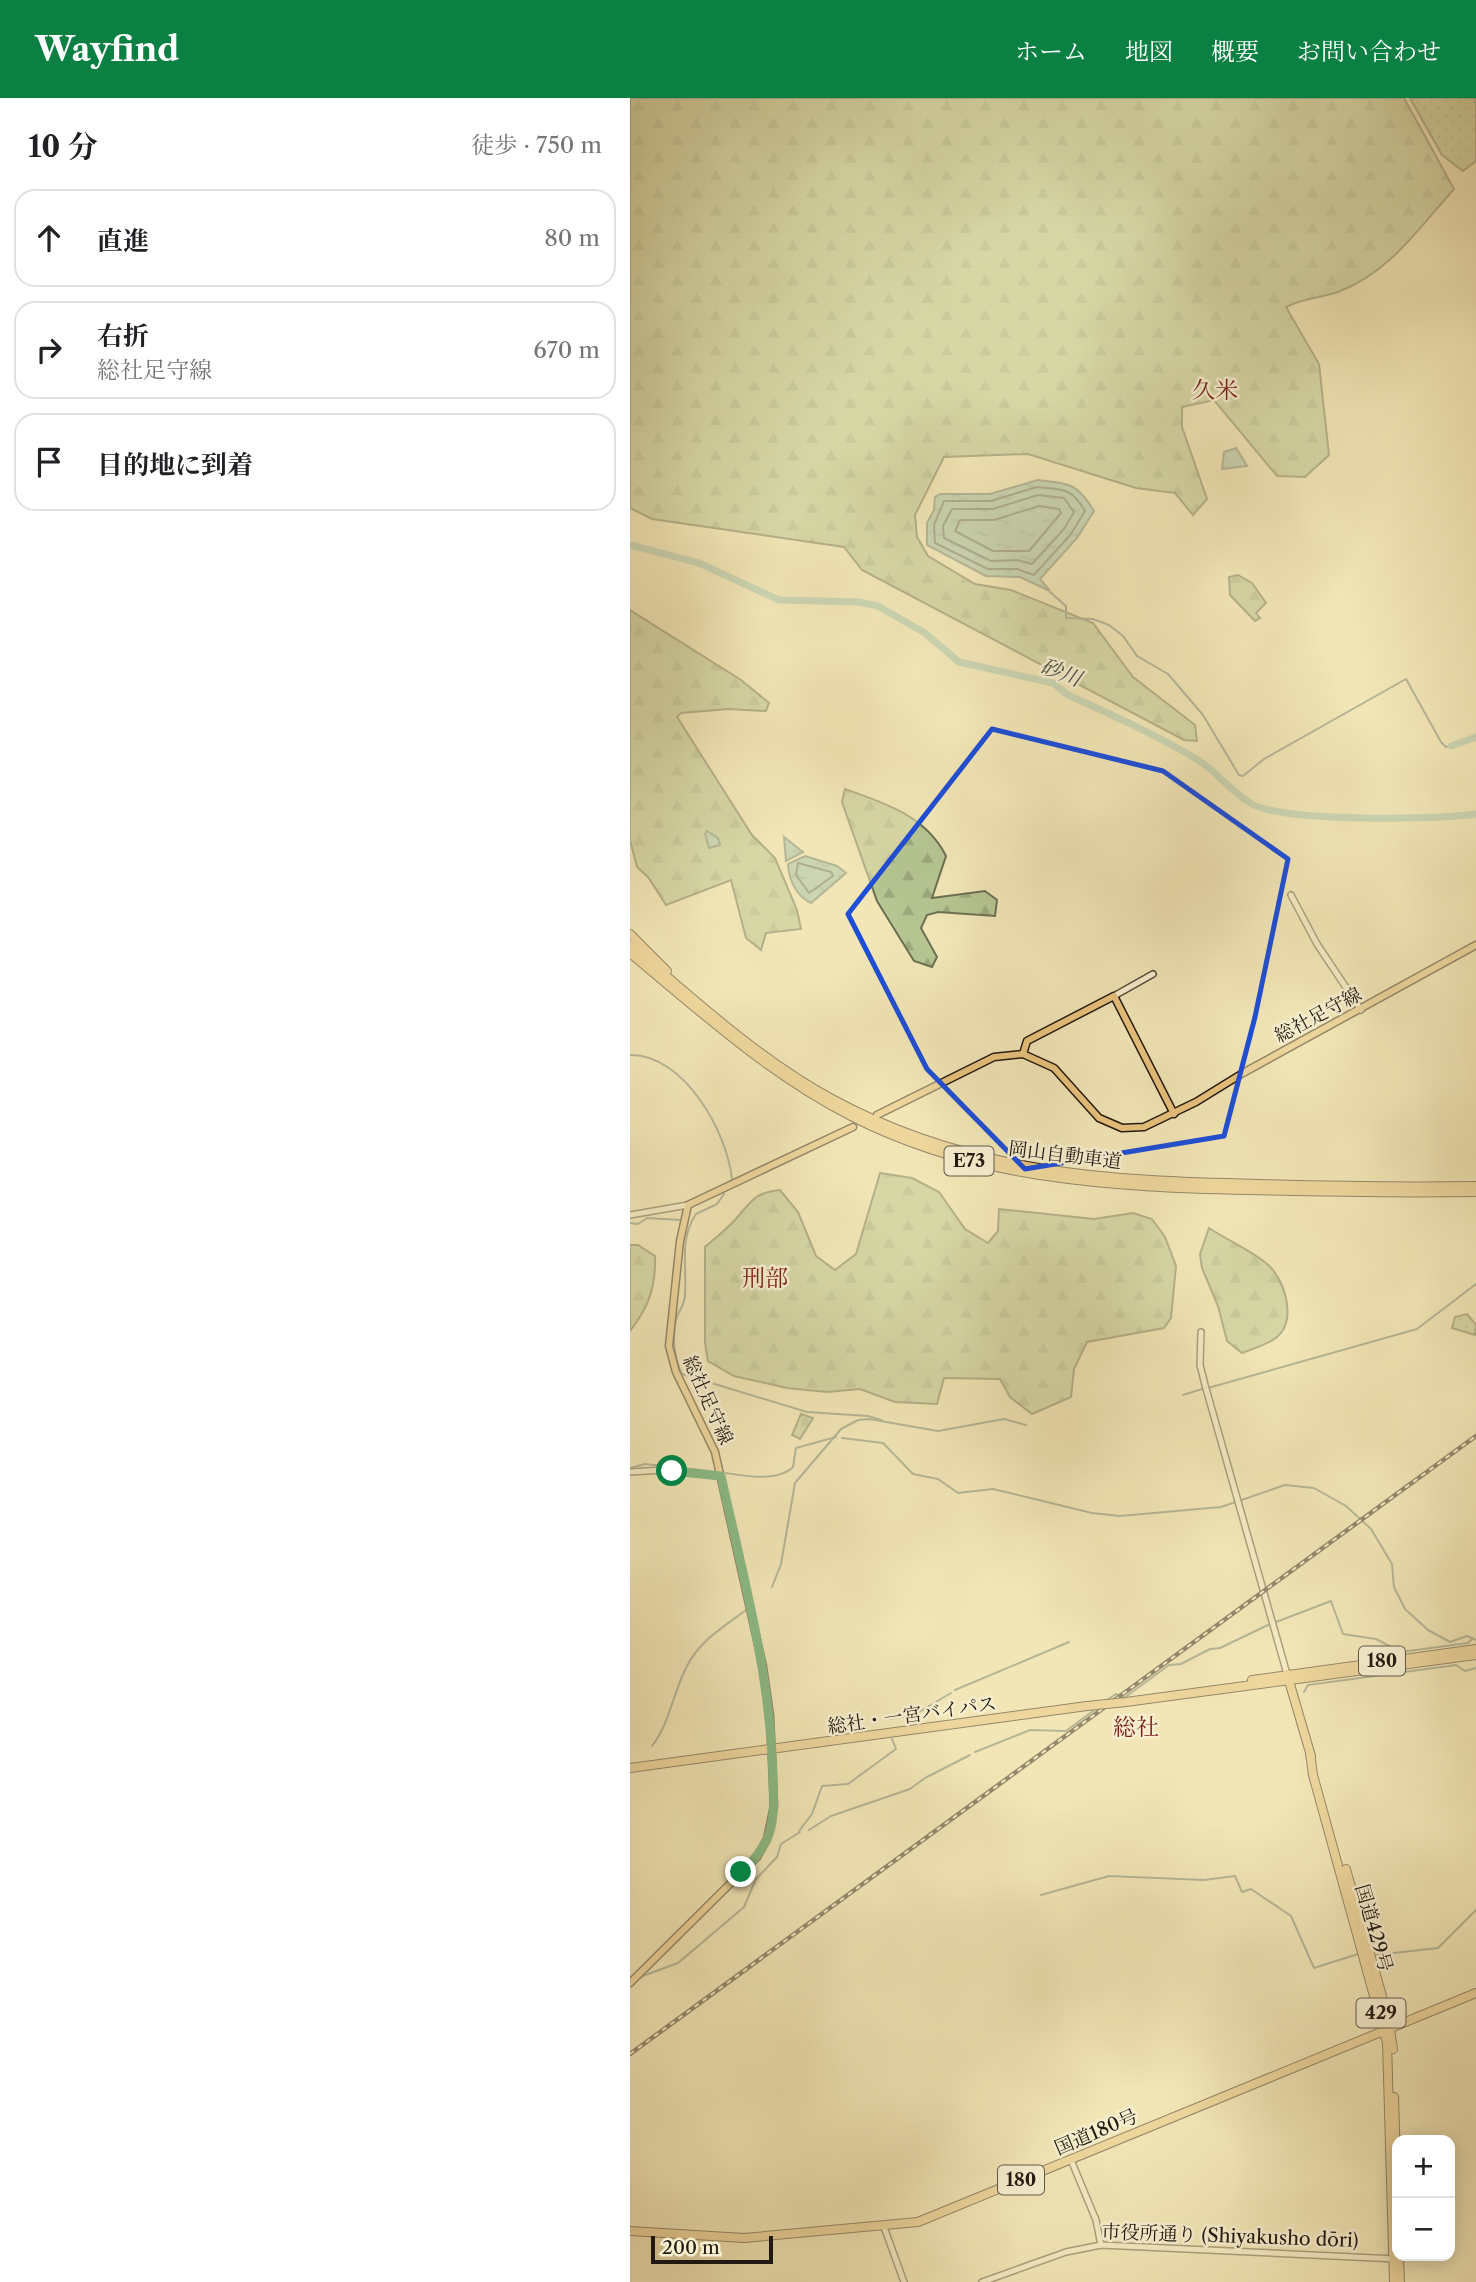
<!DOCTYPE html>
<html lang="ja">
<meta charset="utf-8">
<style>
body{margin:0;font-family:"Libre Caslon Text","Noto Serif JP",serif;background:#f6f6f6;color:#202124}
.controls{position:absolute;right:21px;bottom:21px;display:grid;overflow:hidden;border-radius:14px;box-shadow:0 4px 18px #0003}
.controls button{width:63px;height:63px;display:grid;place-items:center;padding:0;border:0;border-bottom:2px solid #e0e0e0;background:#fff;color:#202124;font:35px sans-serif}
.scale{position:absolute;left:21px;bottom:18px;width:122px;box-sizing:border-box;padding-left:7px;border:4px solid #221911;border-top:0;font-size:19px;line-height:24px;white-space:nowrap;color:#221911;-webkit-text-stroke:5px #f7efd0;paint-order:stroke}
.stop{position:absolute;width:21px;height:21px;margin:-16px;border:5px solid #0b8043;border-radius:50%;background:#fff}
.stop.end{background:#0b8043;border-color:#fff;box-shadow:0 2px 7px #0008}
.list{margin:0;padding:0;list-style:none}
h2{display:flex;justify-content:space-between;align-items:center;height:91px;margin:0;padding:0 28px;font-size:30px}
h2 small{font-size:23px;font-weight:400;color:#757577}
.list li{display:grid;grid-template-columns:46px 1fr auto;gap:21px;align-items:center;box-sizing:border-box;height:98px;margin:0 14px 14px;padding:0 14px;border:2px solid #e0e0e0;border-radius:21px}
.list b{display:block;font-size:26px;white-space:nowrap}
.list p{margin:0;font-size:23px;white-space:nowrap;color:#757577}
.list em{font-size:23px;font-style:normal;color:#757577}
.icon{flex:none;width:38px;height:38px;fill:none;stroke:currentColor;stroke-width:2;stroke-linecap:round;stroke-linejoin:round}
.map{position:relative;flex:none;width:846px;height:2184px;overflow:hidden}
header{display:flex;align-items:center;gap:42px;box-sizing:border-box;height:98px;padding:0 35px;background:#0b8043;color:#fff}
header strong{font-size:33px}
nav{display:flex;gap:38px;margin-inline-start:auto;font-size:24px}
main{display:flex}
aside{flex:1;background:#fff}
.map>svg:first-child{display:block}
.grass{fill:url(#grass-dots);stroke:#6c7052;stroke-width:2}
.forest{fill:url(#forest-firs);stroke:#6c7052;stroke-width:2}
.cemetery{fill:url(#cemetery-stones);stroke:#6c7052;stroke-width:2}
.water{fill:url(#water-ripples);stroke:#6b7d6f;stroke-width:2}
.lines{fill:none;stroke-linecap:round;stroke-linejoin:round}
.shore{stroke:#5e6c5f;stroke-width:2}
.stream{stroke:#6b7d6f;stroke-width:2}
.river{stroke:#9bc0ad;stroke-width:7}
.minor-casing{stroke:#564c3a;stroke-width:8}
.major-casing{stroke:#221911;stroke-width:9}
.highway-casing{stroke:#221911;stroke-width:10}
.minor{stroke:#f7efd0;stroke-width:5}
.major{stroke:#e9c37c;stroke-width:6}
.highway{stroke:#e9c37c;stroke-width:8}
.rail-casing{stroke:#221911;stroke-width:4.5}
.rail{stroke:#f7efd0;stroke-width:2;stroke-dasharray:5;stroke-linecap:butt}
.highway-bridge-casing{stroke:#221911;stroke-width:10;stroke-linecap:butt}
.highway-bridge{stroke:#e9c37c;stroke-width:8}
.route{stroke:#0b8043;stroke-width:9}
.marked{fill:none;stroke:#1d4ed8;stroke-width:5;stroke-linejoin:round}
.labels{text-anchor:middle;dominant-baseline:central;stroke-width:5;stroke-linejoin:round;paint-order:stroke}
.shield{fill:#f7efd0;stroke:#62594a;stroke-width:2}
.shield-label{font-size:18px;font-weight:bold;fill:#221911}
.street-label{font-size:19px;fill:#221911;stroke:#f7efd0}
.water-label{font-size:21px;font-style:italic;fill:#4c5348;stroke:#f7efd0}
.quarter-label{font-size:23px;fill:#7a1f14;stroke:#f7efd0}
</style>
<header>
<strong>Wayfind</strong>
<nav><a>ホーム</a><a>地図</a><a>概要</a><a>お問い合わせ</a></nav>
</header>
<main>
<aside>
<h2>10 分<small>徒歩 · 750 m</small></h2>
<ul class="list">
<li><svg class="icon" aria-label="ahead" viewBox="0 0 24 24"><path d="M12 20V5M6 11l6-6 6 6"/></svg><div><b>直進</b></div><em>80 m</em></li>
<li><svg class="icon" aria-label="right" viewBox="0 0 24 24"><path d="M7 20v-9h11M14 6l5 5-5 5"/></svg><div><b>右折</b><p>総社足守線</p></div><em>670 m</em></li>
<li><svg class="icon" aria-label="arrive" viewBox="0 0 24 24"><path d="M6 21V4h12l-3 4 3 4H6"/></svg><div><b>目的地に到着</b></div></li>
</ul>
</aside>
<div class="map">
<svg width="846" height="2184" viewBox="0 0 846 2184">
<defs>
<pattern id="grass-dots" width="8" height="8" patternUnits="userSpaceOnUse" patternTransform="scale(1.75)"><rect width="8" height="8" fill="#b5c692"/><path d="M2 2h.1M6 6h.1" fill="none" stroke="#9baa7d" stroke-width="1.8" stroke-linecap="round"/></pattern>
<pattern id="forest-firs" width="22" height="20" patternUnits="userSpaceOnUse" patternTransform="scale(1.75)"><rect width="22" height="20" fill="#b5c692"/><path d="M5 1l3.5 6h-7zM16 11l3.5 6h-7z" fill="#9baa7d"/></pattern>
<pattern id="cemetery-stones" width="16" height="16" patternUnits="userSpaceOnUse" patternTransform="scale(1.75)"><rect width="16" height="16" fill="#b5c692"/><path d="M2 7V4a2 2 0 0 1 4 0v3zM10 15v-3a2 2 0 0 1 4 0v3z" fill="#9baa7d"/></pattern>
<pattern id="water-ripples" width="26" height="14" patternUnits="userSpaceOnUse" patternTransform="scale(1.75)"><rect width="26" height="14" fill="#9bc0ad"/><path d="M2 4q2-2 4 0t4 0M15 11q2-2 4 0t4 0" fill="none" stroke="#85a494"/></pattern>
</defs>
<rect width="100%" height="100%" fill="#f2e6b7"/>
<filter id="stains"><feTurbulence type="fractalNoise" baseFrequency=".00286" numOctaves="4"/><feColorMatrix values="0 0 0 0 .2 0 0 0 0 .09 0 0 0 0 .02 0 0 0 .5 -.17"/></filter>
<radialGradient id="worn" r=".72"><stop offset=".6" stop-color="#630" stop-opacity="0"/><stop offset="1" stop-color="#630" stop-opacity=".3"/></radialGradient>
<g class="grass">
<path d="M780,0h66v63l-13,10 -21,-16z"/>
<path d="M837,1216l9,11 -1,10 -23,-7 3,-11z"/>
</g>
<g class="forest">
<path d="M0,0h774l50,91c-34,38 -66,85 -116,103 -18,6 -35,6 -52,15l33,57 10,91 -24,22 -28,-1 -63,-76 -32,7v20l25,72 -14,16 -18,-22 -39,-5 -108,-34 -84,3 -29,58 2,22 11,19 47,28 36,6 82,33 40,54 62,48 2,16 -13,-1 -322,-170 -18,-23 -192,-28 -22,-11z"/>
<path d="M608,477l14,8 14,20 -10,10 4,5 -5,3 -25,-26 -1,-18z"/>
<path d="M0,512l111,70 28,23 -3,8 -38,-2 -47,4 -4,4 75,118 23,23 22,52 4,19 -35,4 -5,17 -15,-12 -15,-58 -65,25 -18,-28 -11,-10 -7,-27z"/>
<path d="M215,691c40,14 81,27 101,67l-14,42 53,-7 12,9 -2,16 -57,-4 -11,3 -6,13 16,29 -5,10 -18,-6 -37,-60 -35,-99z"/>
<path d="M250,1075l32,5 27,14 26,37 23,14 10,-12 1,-22 95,10 39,-6 19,6 13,18 11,29 -5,52 -7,10 -77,14 -13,27 -3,28 -39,17 -22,-17 -10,-18 -56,-1 -7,26 -42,-2 -35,-13 -33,3 -40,-4 -53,-12 -26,-15 -3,-18v-96c10,-9 21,-17 30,-27 17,-19 18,-27 45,-30l18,22 18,44 19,14 21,-16z"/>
<path d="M579,1130c18,12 40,21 57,35 18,14 32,57 11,74 -8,7 -24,12 -35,16l-15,-12 -9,-35 -16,-38 -2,-14z"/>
<path d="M0,1147h8l17,11c1,30 -6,51 -25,75z"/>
</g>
<path class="cemetery" d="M171,1316l12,4 -13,21 -8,-4z"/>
<g class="water">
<path d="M606,350l11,18 -25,3 2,-17z"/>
<path d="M408,382c32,4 38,2 56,31l-17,27 -37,41 10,12 -30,-14 -34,-1 -59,-31v-22l7,-13 1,-13 5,-3h50z"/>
<path d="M77,733l11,7 2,7 -11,3 -4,-14z"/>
<path d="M154,739l19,15 -17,9z"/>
<path d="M175,758l32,10 9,7 -35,30c-15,-7 -22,-23 -23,-39z"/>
</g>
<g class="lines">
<g class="shore">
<path d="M407,389c26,3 34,0 48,24l-14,23 -37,41 -17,-6h-29l-53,-26 -1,-18 10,-24h47z"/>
<path d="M408,397l26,3 10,14 -10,17 -32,35 -15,-4 -26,1 -47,-23 -1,-12 9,-17h41z"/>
<path d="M409,408l20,3 2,4 -32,38h-36l-38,-20 5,-11h34z"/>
<path d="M168,765l33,9 2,4 -24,17 -13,-18z"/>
</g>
<g class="stream">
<path d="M420,494l16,14v12l27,1 16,6 14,11 14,20 31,18 35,41 36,60 4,1 21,-17 142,-80 35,63 5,5 5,-1"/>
<path d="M0,957c54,-1 98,78 102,125"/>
<path d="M94,1096l-7,10 -21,10c-17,25 -9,53 -11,81 0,10 -7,16 -9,25 -4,18 -2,38 6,54l125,38 61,4 13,4"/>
<path d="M0,1125l8,1 9,-6 34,2"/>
<path d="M578,1290l209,-59 59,-45"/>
<path d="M553,1297l19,-6"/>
<path d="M212,1340l41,5 30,31 25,5 20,14 35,-4 99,24 28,3 101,-9 64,-22 29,3 32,18 25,23 21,35 2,23 11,22 23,21 22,12 17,-6 9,4"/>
<path d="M0,1370l15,-4 65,7"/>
<path d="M96,1375c19,3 52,9 67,-6l3,-19 40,-11"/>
<path d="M142,1489l9,-23 14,-81 46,-54 17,-9 11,-1 69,12 66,-12 22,6"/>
<path d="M646,1524l55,-21 12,33 33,5 25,13 67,-9 5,-5"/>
<path d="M325,1592l114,-48"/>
<path d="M674,1594l4,-7 148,-20 9,6 11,-3"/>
<path d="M477,1602l9,-6 8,4 45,-33 12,-1 29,-15 10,-1 50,-24"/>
<path d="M259,1621l25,-4 37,-22"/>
<path d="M22,1648c18,-23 21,-54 35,-80 12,-25 38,-40 59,-56"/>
<path d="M345,1654l55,-22 36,1 31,-23"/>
<path d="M179,1732l22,-14 79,-27 15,-11 45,-23"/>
<path d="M169,1733l13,-17 10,-28 26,-2 48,-35 -4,-10"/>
<path d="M411,1797l68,-19 95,4 31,-4 7,16 9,-3 40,27 23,52 44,-14"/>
<path d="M746,1857l62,-7 38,-38"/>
<path d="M10,1879l38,-14 66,-56 12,-28 21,-22 4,-13 19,-12"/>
</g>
<g class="river">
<path d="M0,447l69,18 80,37 79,2 20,4 47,27 34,29 94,21 15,12c44,20 89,40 130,65 19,12 34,33 54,44 32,18 185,16 224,10"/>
<path d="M821,648l25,-9"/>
</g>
<g class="minor-casing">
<g id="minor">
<path d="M661,797l26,49 44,66"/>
<path d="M484,898l39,-22"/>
<path d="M0,1117l58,-10"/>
<path d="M571,1234l-1,33 5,20 82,289"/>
<path d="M0,1374l33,-2 58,6"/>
<path d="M441,2062l25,60 5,25"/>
<path d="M254,2129l20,55"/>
<path d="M352,2184l84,-30 35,-7 295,14"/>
</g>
</g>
<g class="major-casing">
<g id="major">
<path d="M393,956l4,-13 87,-45 60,118"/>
<path d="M247,1017l117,-58 29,-3 31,14 45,50 23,10 22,-1 52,-25 47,-29 233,-128"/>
<path d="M0,1885l127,-126 10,-18 7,-33 -4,-90 -7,-49 -48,-215 -39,-80 -7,-26 11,-105 8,-36 165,-78"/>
</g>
</g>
<g class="highway-casing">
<g id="highway">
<path d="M0,836l37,37"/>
<path d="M0,847c64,54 128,114 202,154 136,74 276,82 427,85 72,2 145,3 217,2"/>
<path d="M0,855c71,59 139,121 221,163 124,64 261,71 397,74 76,2 152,3 228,2"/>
<path d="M657,1576l24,82"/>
<path d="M622,1582l224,-31"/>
<path d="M496,1604l350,-47"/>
<path d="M680,1655l3,22 74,268 7,239"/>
<path d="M0,1670l457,-62"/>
<path d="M716,1771l42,148 5,32"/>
<path d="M764,1999l3,98"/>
<path d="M0,2133l114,7 174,-16 558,-229"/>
<path d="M769,2158l1,26"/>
</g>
</g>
<use href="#minor" class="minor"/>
<use href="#major" class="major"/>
<use href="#highway" class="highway"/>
<g class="rail-casing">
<path id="rail" d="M0,1956l846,-618"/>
</g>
<use href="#rail" class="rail"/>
<g class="highway-bridge-casing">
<path id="highway-bridge" d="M457,1608l39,-4"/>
</g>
<use href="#highway-bridge" class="highway-bridge"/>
</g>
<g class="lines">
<path class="route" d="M42,1373l49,5c22,99 49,197 52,299 0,21 3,44 -6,64 -6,13 -15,23 -26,33"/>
</g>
<path d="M0 0H846V2184H0ZM362,631l171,42 125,88 -33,158 -31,119 -199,33 -98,-100 -79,-155z" fill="#f2e6b7" fill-opacity=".55" fill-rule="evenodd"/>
<path class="marked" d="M362,631l171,42 125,88 -33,158 -31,119 -199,33 -98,-100 -79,-155z"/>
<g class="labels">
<g class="shield">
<rect x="314.5" y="1048.5" width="49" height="29" rx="5"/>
<rect x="729" y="1548.5" width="46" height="29" rx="5"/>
<rect x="726.5" y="1900.5" width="49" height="29" rx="5"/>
<rect x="368" y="2067.5" width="46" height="29" rx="5"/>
</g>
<g class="shield-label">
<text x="339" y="1063">E73</text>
<text x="752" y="1563">180</text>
<text x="751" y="1915">429</text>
<text x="391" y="2082">180</text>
</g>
<g class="street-label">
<text transform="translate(688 917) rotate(-28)">総社足守線</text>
<text transform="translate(435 1057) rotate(7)">岡山自動車道</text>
<text transform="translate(78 1302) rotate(66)">総社足守線</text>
<text transform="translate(282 1617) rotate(-8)">総社・一宮バイパス</text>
<text transform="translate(744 1830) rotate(74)">国道429号</text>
<text transform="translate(466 2034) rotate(-23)">国道180号</text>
<text transform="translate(600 2138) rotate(2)">市役所通り (Shiyakusho dōri)</text>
</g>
<g class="water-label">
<text transform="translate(431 574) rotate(21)">砂川</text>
</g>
<g class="quarter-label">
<text x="585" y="292">久米</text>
<text x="135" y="1180">刑部</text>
<text x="506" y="1629">総社</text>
</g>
</g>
<rect width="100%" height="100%" filter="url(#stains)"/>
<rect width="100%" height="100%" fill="url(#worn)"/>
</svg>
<div class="controls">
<button>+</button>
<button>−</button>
</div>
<div class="scale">200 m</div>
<div class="stop" style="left:42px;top:1373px"></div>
<div class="stop end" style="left:111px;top:1774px"></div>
</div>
</main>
